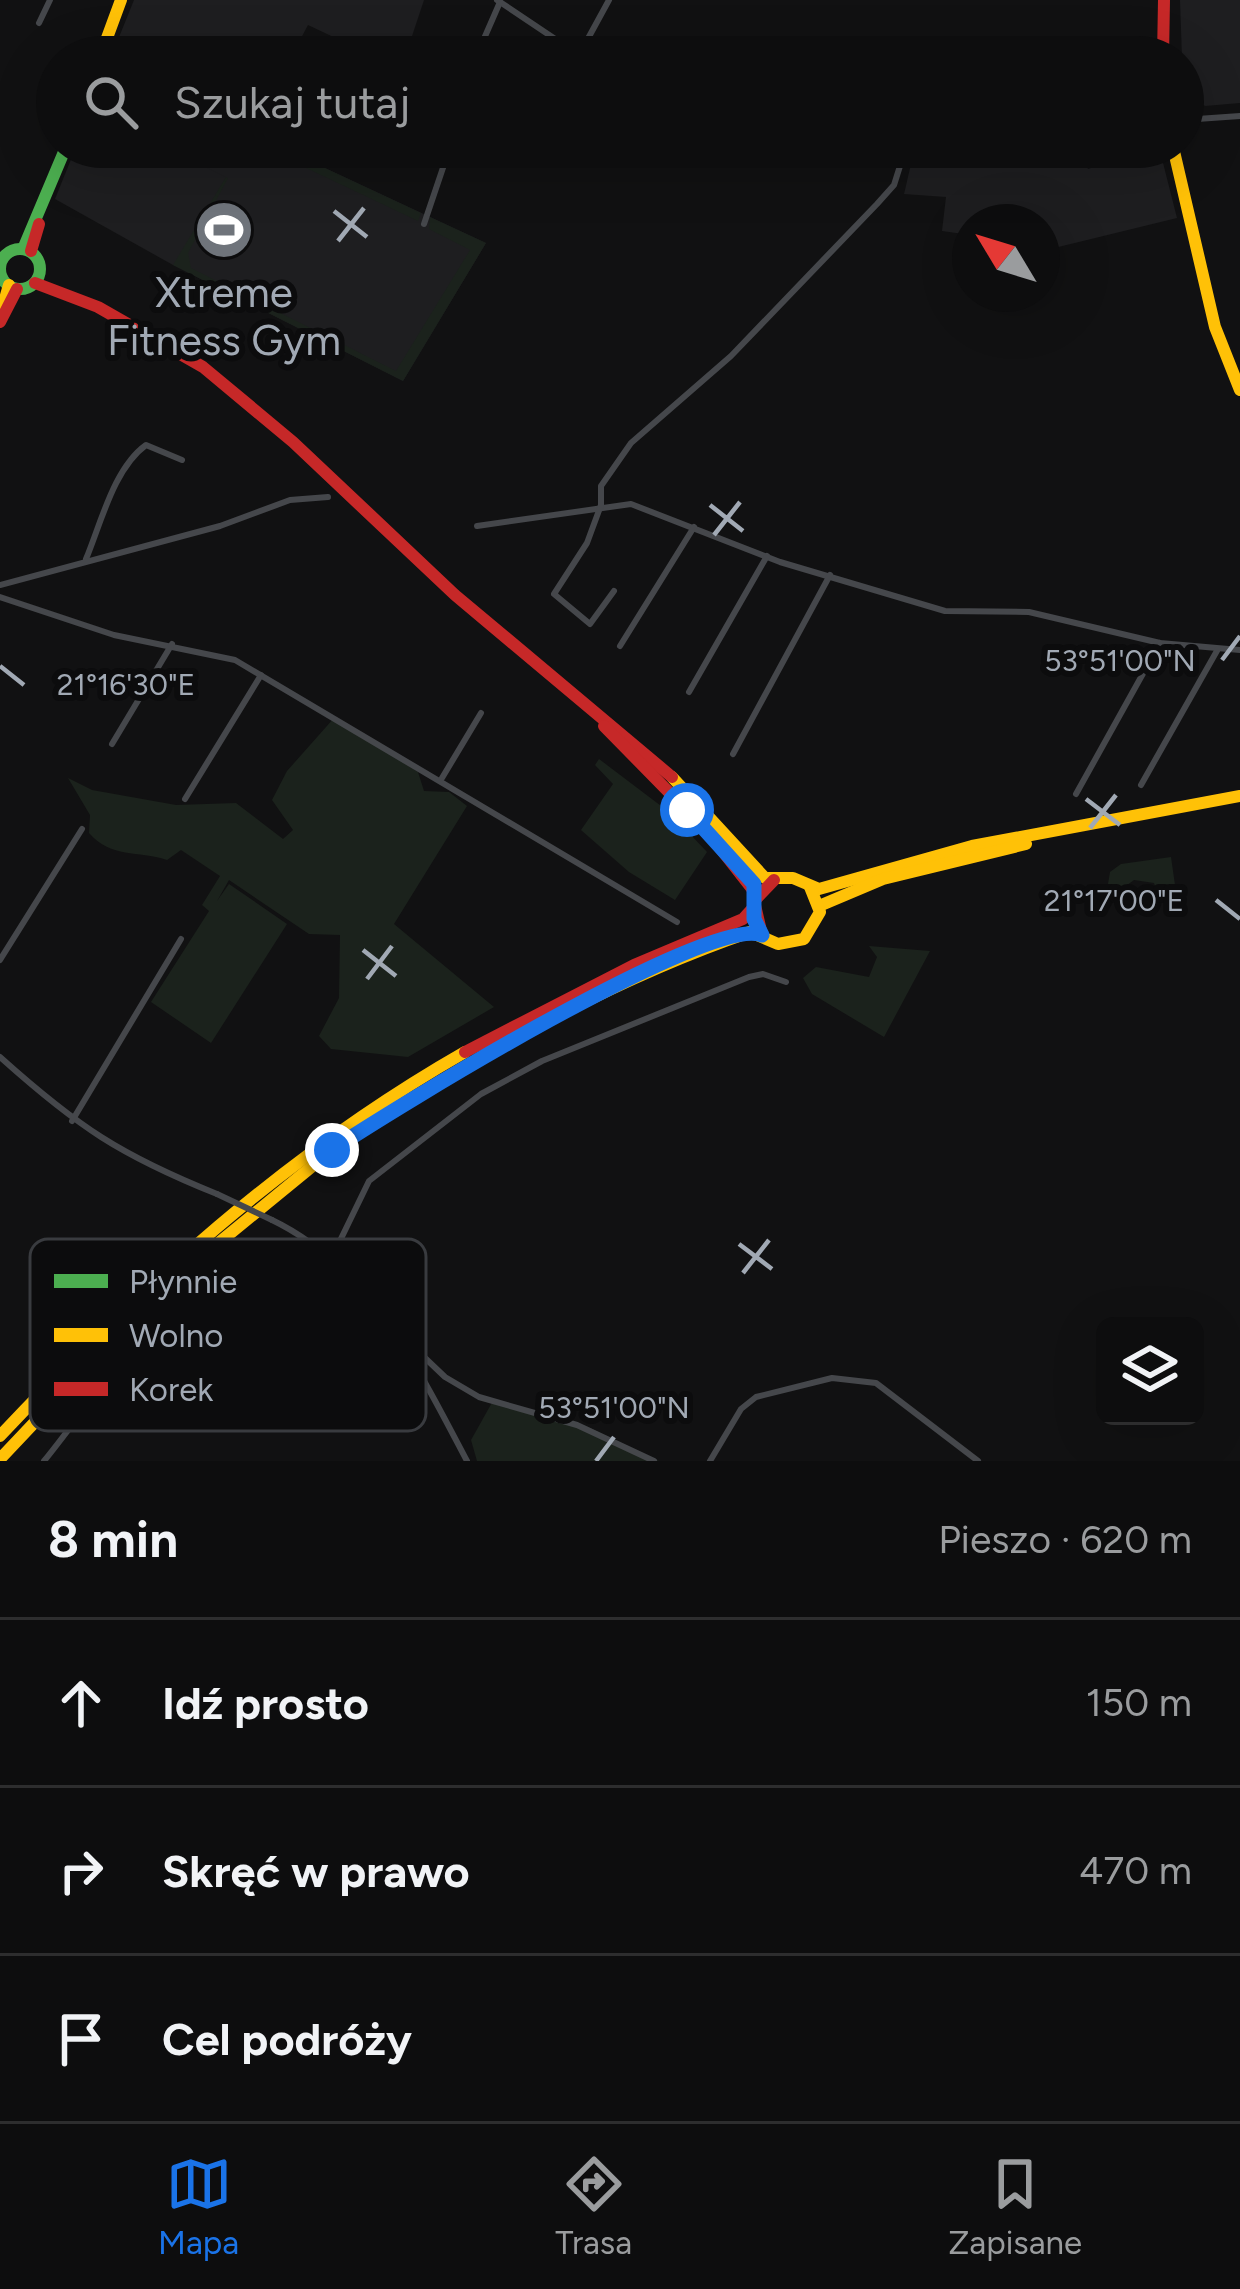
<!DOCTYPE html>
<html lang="pl">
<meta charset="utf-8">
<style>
body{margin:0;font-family:Figtree,sans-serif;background:#161617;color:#f1f3f6}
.controls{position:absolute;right:36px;bottom:36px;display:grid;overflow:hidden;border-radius:18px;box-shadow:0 12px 48px #0002}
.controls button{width:108px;height:108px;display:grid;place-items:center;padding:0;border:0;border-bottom:3px solid #2d2d2e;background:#0d0d0e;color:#f1f3f6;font:60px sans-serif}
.compass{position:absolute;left:952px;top:204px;width:108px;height:108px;border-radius:50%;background:#0d0d0e;box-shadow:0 12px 48px #0002;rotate:308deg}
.stop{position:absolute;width:36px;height:36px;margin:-27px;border:9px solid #1a73e8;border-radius:50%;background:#fff}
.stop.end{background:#1a73e8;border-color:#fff;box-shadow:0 3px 12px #0008}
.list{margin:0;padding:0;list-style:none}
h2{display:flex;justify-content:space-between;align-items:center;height:156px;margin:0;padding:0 48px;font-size:51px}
h2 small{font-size:39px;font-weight:400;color:#9a9c9e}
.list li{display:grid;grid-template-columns:78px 1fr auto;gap:36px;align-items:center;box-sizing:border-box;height:168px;padding:0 48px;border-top:3px solid #2d2d2e}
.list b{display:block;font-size:45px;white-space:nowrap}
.list em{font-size:39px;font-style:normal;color:#9a9c9e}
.icon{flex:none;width:66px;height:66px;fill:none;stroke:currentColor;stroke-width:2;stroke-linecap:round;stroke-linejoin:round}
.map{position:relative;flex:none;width:1240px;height:1461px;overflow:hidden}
.search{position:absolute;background:#0d0d0e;box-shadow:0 12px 48px #0002;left:36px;right:36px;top:36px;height:132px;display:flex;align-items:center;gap:30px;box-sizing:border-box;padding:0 42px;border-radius:66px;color:#9a9c9e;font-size:45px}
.sheet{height:660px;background:#0d0d0e}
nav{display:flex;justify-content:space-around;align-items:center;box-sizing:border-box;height:168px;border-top:3px solid #2d2d2e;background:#0d0d0e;font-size:33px;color:#9a9c9e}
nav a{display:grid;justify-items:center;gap:6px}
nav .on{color:#1a73e8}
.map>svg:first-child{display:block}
.built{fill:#1e1e20}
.green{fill:#1b221c}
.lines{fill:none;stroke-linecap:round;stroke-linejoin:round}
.street{stroke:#45474b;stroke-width:6}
.fast{stroke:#4caf50;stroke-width:12}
.slow{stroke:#ffc107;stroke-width:12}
.jam{stroke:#c62828;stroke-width:12}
.street-bridge{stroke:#45474b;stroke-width:6}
.route{stroke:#1a73e8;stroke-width:15}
.ticks{fill:none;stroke:#a1a9b4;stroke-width:4.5}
.labels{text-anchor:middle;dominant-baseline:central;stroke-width:12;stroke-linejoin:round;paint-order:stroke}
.poi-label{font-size:42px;fill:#a1a9b4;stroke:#0c0c0d}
.key{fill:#0c0c0d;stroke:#393b3f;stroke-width:3}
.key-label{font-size:33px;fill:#a1a9b4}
.ticks-label{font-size:30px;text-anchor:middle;fill:#a1a9b4;stroke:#0c0c0d;stroke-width:12;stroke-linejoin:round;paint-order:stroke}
</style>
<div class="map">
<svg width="1240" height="1461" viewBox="0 0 1240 1461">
<rect width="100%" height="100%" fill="#111112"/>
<g class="built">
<path d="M134,0h290l-19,57h-29l-68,-32 -17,32h-180z"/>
<path d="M1180,0h60v103l-35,3 -22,-19z"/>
<path d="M76,147h204l206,96 -83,138 -230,-116 -118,-66z"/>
<path d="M915,147h112l56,7 5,15 14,-5 4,-17h53l18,71 -135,33v-29h-72v13l-28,-4 4,-34 -42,-3z"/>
</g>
<g class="green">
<path d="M163,147l65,31 -40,75 3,15 205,103 74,-121 -41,-21 1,-12 56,26 -83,138 -230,-116 53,-88z"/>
<path d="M262,147h18l141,66 -3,8z"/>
<path d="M334,718l84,54 6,19 25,1 18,14 -73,118 100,83 -86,50 -77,-8 -12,-13 20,-38 1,-63 -31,-1 -80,-54 -12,21 12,-17 58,40 -76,119 -60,-41 58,-91 -7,-6 18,-29 -39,-26 -14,10c-30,-10 -55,-1 -78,-27l1,-18 -22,-37 24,12 84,15 60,-2 47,36 10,-9 -21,-30 15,-29z"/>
<path d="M599,759l70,53 38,40 -32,48 -46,-28 -48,-42 32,-46 -18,-19z"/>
<path d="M1171,857l5,35 -18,2 -4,-11 -20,-3 -15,11 -11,-7 2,-12 11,-8z"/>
<path d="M869,946l61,5 -46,86 -72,-43 -9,-16 13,-11 53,10 8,-20z"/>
<path d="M494,1399l92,27 73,35h-182l-6,-21z"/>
</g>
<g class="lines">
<g class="street">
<path d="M497,0l85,57"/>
<path d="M39,23l11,-23"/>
<path d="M579,55l30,-55"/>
<path d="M476,57l24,-55"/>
<path d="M1183,120l57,-4"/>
<path d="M1071,147h11"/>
<path d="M424,224l26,-77"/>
<path d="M477,526l154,-22 149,58 165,49 84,1 131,31 80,7"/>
<path d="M86,559c15,-36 28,-91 60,-114l36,15"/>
<path d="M0,585l220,-59 70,-26 38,-3"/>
<path d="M614,591l-24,33 -36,-30 33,-51 14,-38v-19l30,-43 100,-87 146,-152 17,-19 12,-38"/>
<path d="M0,597l114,38 121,25 442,262"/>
<path d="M620,646l74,-119"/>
<path d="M689,692l78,-136"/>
<path d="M112,744l60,-100"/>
<path d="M733,754l97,-179"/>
<path d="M442,778l39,-65"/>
<path d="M1141,785l77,-136"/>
<path d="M1076,794l84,-151"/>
<path d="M185,799l76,-124"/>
<path d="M0,960l82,-131"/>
<path d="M0,1057c78,70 120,98 217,137"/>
<path d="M72,1121l109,-182"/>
<path d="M272,1220c98,47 147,150 195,241"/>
<path d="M403,1337l42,40 34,20 98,28 77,36"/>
<path d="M44,1461c30,-36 69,-99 115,-115 28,-9 55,-1 83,-16l94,-81 33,-68 112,-87 61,-33 207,-84 14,-3 23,8"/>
<path d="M710,1461l31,-52 15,-12 76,-19 44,5 102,78"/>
</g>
<g class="fast">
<circle cx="20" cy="269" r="20"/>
<path d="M23,249l43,-102"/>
</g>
<g class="slow">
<path d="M100,57l21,-57"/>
<path d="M1173,147l42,180 25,63"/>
<path d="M2,309l7,-24"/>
<path d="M672,777l93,101h28l26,11 153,-43 268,-50"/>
<path d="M819,906l64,-27 143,-35"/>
<path d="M332,1150c133,-87 267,-166 418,-218l28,12 26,-5 16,-27 -10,-25"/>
<path d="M0,1436c139,-148 288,-283 465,-384"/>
<path d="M0,1459l155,-164 177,-145"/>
</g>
<g class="jam">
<path d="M1163,57l1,-57"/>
<path d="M31,251l8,-27"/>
<path d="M35,283l63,24 105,60 90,75 162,153 217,182"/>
<path d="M0,322l17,-33"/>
<path d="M604,726l102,104 51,65"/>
<path d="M762,935l-8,-34 20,-21"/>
<path d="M465,1052l169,-87 109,-46 10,-11"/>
</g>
<path class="street-bridge" d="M217,1194l55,26"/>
</g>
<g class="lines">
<path class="route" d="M332,1150c58,-39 378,-236 430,-215l-8,-16v-35l-67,-74"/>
</g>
<path class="ticks" d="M334,211l33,26M338,241l26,-33M710,505l33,26M714,535l26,-33M1222,660l18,-24M0,666l24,19M1086,799l34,26M1090,828l26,-33M1216,900l24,19M363,950l33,26M367,979l25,-33M739,1244l33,25M743,1273l26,-33M596,1461l18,-24"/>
<defs>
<g id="stadium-disc" transform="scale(3)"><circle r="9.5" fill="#6f747b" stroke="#0c0c0d"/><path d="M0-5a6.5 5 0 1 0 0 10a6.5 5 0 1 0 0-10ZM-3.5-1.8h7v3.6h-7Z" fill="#fff"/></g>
</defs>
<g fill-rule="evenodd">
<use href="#stadium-disc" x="224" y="230"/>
</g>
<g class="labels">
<g class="poi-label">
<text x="224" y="292">Xtreme<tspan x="224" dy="48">Fitness Gym</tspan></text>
</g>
</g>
<rect x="30" y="1239" width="396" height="192" rx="18" class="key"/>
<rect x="54" y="1274" width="54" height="14" fill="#4caf50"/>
<rect x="54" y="1328" width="54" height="14" fill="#ffc107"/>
<rect x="54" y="1382" width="54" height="14" fill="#c62828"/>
<g class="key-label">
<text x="129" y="1293">Płynnie</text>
<text x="129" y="1347">Wolno</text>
<text x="129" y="1401">Korek</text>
</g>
<g class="ticks-label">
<text x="1120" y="671">53°51'00"N</text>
<text x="126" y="695">21°16'30"E</text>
<text x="1114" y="911">21°17'00"E</text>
<text x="614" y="1418">53°51'00"N</text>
</g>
</svg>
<div class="controls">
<button><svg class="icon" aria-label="layers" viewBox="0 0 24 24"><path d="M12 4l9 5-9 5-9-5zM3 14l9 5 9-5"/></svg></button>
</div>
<svg class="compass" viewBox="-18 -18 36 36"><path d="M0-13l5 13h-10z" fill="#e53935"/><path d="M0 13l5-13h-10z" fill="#9a9c9e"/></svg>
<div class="stop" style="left:687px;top:810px"></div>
<div class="stop end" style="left:332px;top:1150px"></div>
<div class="search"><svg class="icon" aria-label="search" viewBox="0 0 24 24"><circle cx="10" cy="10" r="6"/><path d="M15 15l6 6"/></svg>Szukaj tutaj</div>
</div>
<section class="sheet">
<h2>8 min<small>Pieszo · 620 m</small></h2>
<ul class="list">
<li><svg class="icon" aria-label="ahead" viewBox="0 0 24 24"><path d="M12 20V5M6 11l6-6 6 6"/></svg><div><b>Idź prosto</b></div><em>150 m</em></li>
<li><svg class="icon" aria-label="right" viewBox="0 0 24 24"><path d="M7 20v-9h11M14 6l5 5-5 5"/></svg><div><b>Skręć w prawo</b></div><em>470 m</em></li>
<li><svg class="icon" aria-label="arrive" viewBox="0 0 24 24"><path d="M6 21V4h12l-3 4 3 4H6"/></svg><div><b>Cel podróży</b></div></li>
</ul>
</section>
<nav>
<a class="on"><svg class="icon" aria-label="map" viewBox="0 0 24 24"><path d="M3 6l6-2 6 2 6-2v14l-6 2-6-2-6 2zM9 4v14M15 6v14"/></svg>Mapa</a>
<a><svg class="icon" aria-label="directions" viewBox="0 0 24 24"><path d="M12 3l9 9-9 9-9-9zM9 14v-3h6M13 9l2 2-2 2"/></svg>Trasa</a>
<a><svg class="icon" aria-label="saved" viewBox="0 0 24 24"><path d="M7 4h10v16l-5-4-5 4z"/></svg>Zapisane</a>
</nav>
